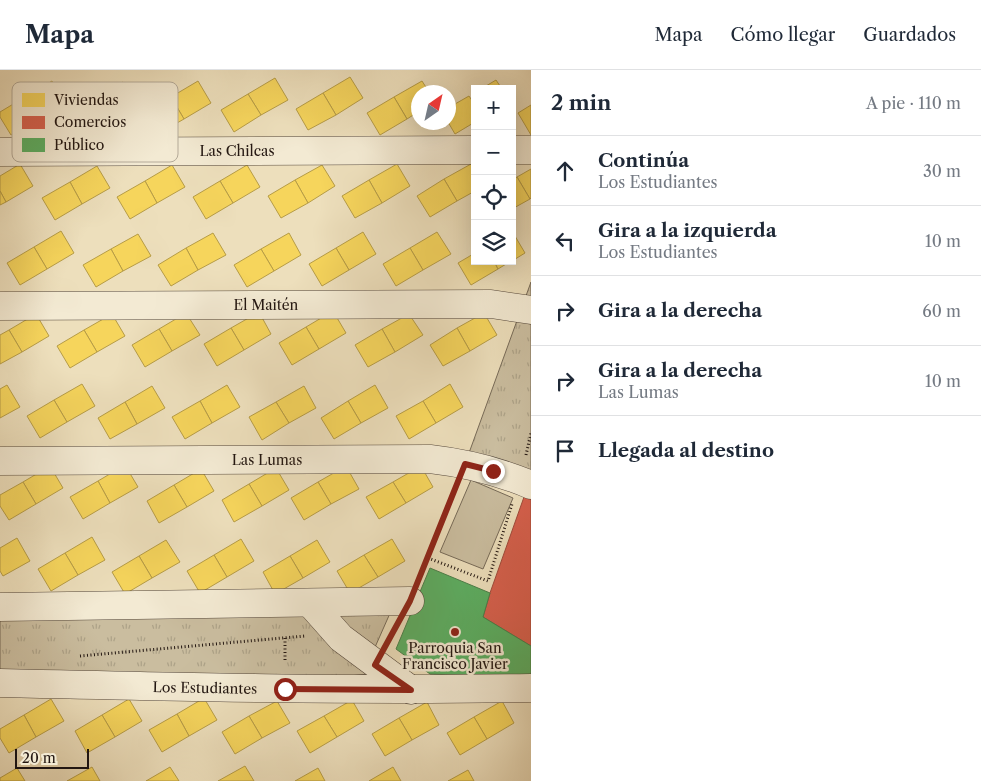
<!DOCTYPE html>
<html lang="es">
<meta charset="utf-8">
<style>
body{margin:0;font-family:"Libre Caslon Text",serif;background:#f6f6f7;color:#1f2937}
.controls{position:absolute;right:15px;top:15px;display:grid;overflow:hidden;border-radius:0px;box-shadow:0 5px 20px #0002}
.controls button{width:45px;height:45px;display:grid;place-items:center;padding:0;border:0;border-bottom:1px solid #e0e1e3;background:#fff;color:#1f2937;font:25px sans-serif}
.compass{position:absolute;left:411px;top:15px;width:45px;height:45px;border-radius:50%;background:#fff;box-shadow:0 5px 20px #0002;rotate:34deg}
.scale{position:absolute;left:15px;bottom:12px;width:74px;box-sizing:border-box;padding-left:5px;border:2px solid #221611;border-top:0;font-size:14px;line-height:18px;white-space:nowrap;color:#221611;-webkit-text-stroke:4px #f3ead3;paint-order:stroke}
.stop{position:absolute;width:15px;height:15px;margin:-11px;border:4px solid #8f2418;border-radius:50%;background:#fff}
.stop.end{background:#8f2418;border-color:#fff;box-shadow:0 1px 5px #0008}
.list{margin:0;padding:0;list-style:none}
h2{display:flex;justify-content:space-between;align-items:center;height:65px;margin:0;padding:0 20px;font-size:21px}
h2 small{font-size:16px;font-weight:400;color:#747a83}
.list li{display:grid;grid-template-columns:32px 1fr auto;gap:15px;align-items:center;box-sizing:border-box;height:70px;padding:0 20px;border-top:1px solid #e0e1e3}
.list b{display:block;font-size:19px;white-space:nowrap}
.list p{margin:0;font-size:16px;white-space:nowrap;color:#747a83}
.list em{font-size:16px;font-style:normal;color:#747a83}
.icon{flex:none;width:28px;height:28px;fill:none;stroke:currentColor;stroke-width:2;stroke-linecap:round;stroke-linejoin:round}
.map{position:relative;flex:none;width:531px;height:711px;overflow:hidden}
header{display:flex;align-items:center;gap:30px;box-sizing:border-box;height:70px;padding:0 25px;background:#fff;border-bottom:1px solid #e0e1e3}
header strong{font-size:24px}
nav{display:flex;gap:28px;margin-inline-start:auto;font-size:18px}
main{display:flex}
aside{flex:1;background:#fff}
.map>svg:first-child{display:block}
.grass{fill:url(#grass-tufts);stroke:#766a58}
.park{fill:#cabd9f;stroke:#766a58}
.homes{fill:#f6d55c;stroke:#b69c46}
.shops{fill:#d6604d;stroke:#a04a3b}
.public{fill:#5aae61;stroke:#498049}
.lines{fill:none;stroke-linecap:round;stroke-linejoin:round}
.minor-casing{stroke:#55483c;stroke-width:29}
.path{stroke:#221611;stroke-width:3;stroke-dasharray:1 2.5;stroke-linecap:butt}
.minor{stroke:#f3ead3;stroke-width:28}
.route{stroke:#8f2418;stroke-width:6}
.poi-dot{fill:#8f2418;stroke:#f3ead3;stroke-width:2}
.labels{text-anchor:middle;dominant-baseline:central;stroke-width:5;stroke-linejoin:round;paint-order:stroke}
.street-label{font-size:14px;fill:#221611;stroke:#f3ead3}
.poi-label{font-size:14px;fill:#221611;stroke:#f3ead3}
.key{fill:#f3ead3;stroke:#b4aa99;stroke-width:1}
.key-label{font-size:14px;fill:#221611}
</style>
<header>
<strong>Mapa</strong>
<nav><a>Mapa</a><a>Cómo llegar</a><a>Guardados</a></nav>
</header>
<main>
<div class="map">
<svg width="531" height="711" viewBox="0 0 531 711">
<defs>
<pattern id="grass-tufts" width="24" height="20" patternUnits="userSpaceOnUse" patternTransform="scale(1.25)"><rect width="24" height="20" fill="#cabd9f"/><path d="M3 7l-1-3M5 7V3M7 7l1-3M15 17l-1-3M17 17v-4M19 17l1-3" fill="none" stroke="#ada288"/></pattern>
</defs>
<rect width="100%" height="100%" fill="#eddfbc"/>
<filter id="stains"><feTurbulence type="fractalNoise" baseFrequency=".004" numOctaves="4"/><feColorMatrix values="0 0 0 0 .2 0 0 0 0 .09 0 0 0 0 .02 0 0 0 .5 -.17"/></filter>
<radialGradient id="worn" r=".72"><stop offset=".6" stop-color="#630" stop-opacity="0"/><stop offset="1" stop-color="#630" stop-opacity=".3"/></radialGradient>
<g class="grass">
<path d="M531,212v204l-66,-22z"/>
<path d="M391,541l-19,43 7,19 -101,10 -278,-3v-63z"/>
</g>
<path class="park" d="M471,410l42,18 -30,71 -43,-17z"/>
<g class="homes">
<path d="M350,7l13,21 -27,17 -13,-22z"/>
<path d="M275,8l13,22 -27,15 -13,-21z"/>
<path d="M496,10l6,9h-21z"/>
<path d="M52,11l13,22 -27,16 -13,-22z"/>
<path d="M198,11l13,22 -27,16 -13,-22z"/>
<path d="M422,11l7,11h-11v20l-11,7 -13,-22z"/>
<path d="M123,12l13,22 -27,16 -13,-22z"/>
<path d="M323,23l13,22 -28,15 -12,-21z"/>
<path d="M248,24l13,21 -27,17 -13,-22z"/>
<path d="M469,26l6,9v17l-20,12 -7,-12v-14z"/>
<path d="M25,27l13,22 -27,16 -11,-18v-5z"/>
<path d="M171,27l13,22 -28,16 -13,-22z"/>
<path d="M394,27l13,22 -27,16 -13,-22z"/>
<path d="M531,35v30l-13,-22z"/>
<path d="M20,94l13,22 -27,16 -6,-11v-15z"/>
<path d="M397,94l13,22 -28,17 -13,-23z"/>
<path d="M471,94l4,5v22l-18,10 -13,-22z"/>
<path d="M172,95l13,22 -28,16 -12,-22z"/>
<path d="M247,95l13,22 -27,16 -13,-22z"/>
<path d="M322,95l13,21 -27,17 -13,-23z"/>
<path d="M97,96l13,22 -28,16 -12,-22z"/>
<path d="M531,99v29l-1,1 -13,-22z"/>
<path d="M517,107l13,22 -18,10v-29z"/>
<path d="M444,109l13,22 -27,16 -13,-21z"/>
<path d="M295,110l13,23 -27,15 -13,-22z"/>
<path d="M369,110l13,23 -27,15 -13,-22z"/>
<path d="M145,111l12,22 -27,16 -13,-22z"/>
<path d="M220,111l13,22 -27,16 -13,-22z"/>
<path d="M70,112l12,22 -27,16 -13,-22z"/>
<path d="M0,121l6,11 -6,3z"/>
<path d="M61,161l13,22 -27,16 -13,-22z"/>
<path d="M512,161l13,22 -13,8z"/>
<path d="M363,162l13,22 -27,16 -13,-22z"/>
<path d="M437,162l14,22 -28,16 -13,-22z"/>
<path d="M213,163l13,22 -28,15 -12,-22z"/>
<path d="M289,163l12,22 -27,16 -13,-22z"/>
<path d="M138,164l13,22 -28,15 -12,-22z"/>
<path d="M34,177l13,22 -27,16 -13,-22z"/>
<path d="M186,178l12,22 -27,16 -13,-21z"/>
<path d="M336,178l13,22 -27,16 -13,-22z"/>
<path d="M410,178l13,22 -27,16 -13,-22z"/>
<path d="M111,179l12,22 -27,16 -13,-22z"/>
<path d="M261,179l13,22 -27,16 -13,-22z"/>
<path d="M475,183v8h19l4,8 -27,16 -13,-22z"/>
<path d="M494,191h17l-13,8z"/>
<path d="M333,241l13,22 -27,16 -13,-22z"/>
<path d="M259,242l12,22 -27,16 -13,-22z"/>
<path d="M186,243l14,22 -28,16 -13,-22z"/>
<path d="M484,243l13,22 -27,16 -13,-23z"/>
<path d="M36,244l13,22 -27,16 -13,-22z"/>
<path d="M112,244l13,22 -28,16 -13,-22z"/>
<path d="M409,244l14,21 -28,17 -13,-23z"/>
<path d="M306,257l13,22 -27,16 -13,-22z"/>
<path d="M231,258l13,22 -27,16 -13,-22z"/>
<path d="M457,258l13,23 -27,15 -13,-21z"/>
<path d="M159,259l13,22 -27,16 -13,-22z"/>
<path d="M382,259l13,23 -27,15 -13,-22z"/>
<path d="M9,260l13,22 -22,12v-29z"/>
<path d="M84,260l13,22 -27,16 -13,-22z"/>
<path d="M82,314l13,22 -28,16 -13,-22z"/>
<path d="M450,314l13,23 -27,16 -13,-22z"/>
<path d="M7,315l13,22 -20,11v-29z"/>
<path d="M227,315l13,22 -28,16 -12,-22z"/>
<path d="M375,315l13,23 -27,15 -13,-22z"/>
<path d="M152,316l13,22 -28,16 -12,-22z"/>
<path d="M304,316l12,22 -27,15 -13,-21z"/>
<path d="M54,330l13,22 -27,16 -13,-22z"/>
<path d="M200,331l12,22 -27,16 -13,-22z"/>
<path d="M348,331l13,22 -27,16 -13,-21z"/>
<path d="M423,331l13,22 -27,16 -13,-23z"/>
<path d="M125,332l12,22 -27,15 -12,-21z"/>
<path d="M276,332l13,21 -27,17 -13,-23z"/>
<path d="M125,395l13,22 -28,16 -12,-22z"/>
<path d="M50,396l13,22 -27,16 -13,-22z"/>
<path d="M346,396l13,23 -28,15 -13,-22z"/>
<path d="M421,396l12,21 -27,16 -13,-21z"/>
<path d="M276,398l13,22 -27,16 -13,-22z"/>
<path d="M201,399l13,22 -27,16 -13,-22z"/>
<path d="M98,411l12,22 -27,16 -13,-22z"/>
<path d="M23,412l13,22 -27,16 -9,-14v-11z"/>
<path d="M318,412l13,22 -27,16 -13,-22z"/>
<path d="M393,412l13,21 -27,16 -13,-22z"/>
<path d="M249,414l13,22 -28,16 -12,-22z"/>
<path d="M174,415l13,22 -28,16 -12,-22z"/>
<path d="M92,467l13,23 -27,15 -13,-22z"/>
<path d="M17,468l13,23 -27,15 -3,-5v-23z"/>
<path d="M241,469l13,22 -27,16 -13,-22z"/>
<path d="M392,469l13,22 -27,16 -14,-22z"/>
<path d="M166,470l14,22 -28,16 -13,-22z"/>
<path d="M317,470l13,22 -27,16 -13,-22z"/>
<path d="M65,483l13,22 -27,16 -13,-22z"/>
<path d="M214,485l13,22 -27,16 -13,-22z"/>
<path d="M364,485l14,22 -28,16 -13,-22z"/>
<path d="M139,486l13,22 -27,16 -13,-22z"/>
<path d="M290,486l13,22 -28,16 -12,-22z"/>
<path d="M204,628l13,22 -28,16 -12,-22z"/>
<path d="M51,629l13,22 -28,16 -12,-22z"/>
<path d="M129,629l13,22 -27,16 -13,-22z"/>
<path d="M352,630l12,21 -27,16 -13,-21z"/>
<path d="M277,631l13,22 -28,15 -13,-22z"/>
<path d="M502,631l12,22 -27,16 -13,-22z"/>
<path d="M427,632l12,23 -27,15 -13,-22z"/>
<path d="M177,644l12,22 -27,16 -13,-22z"/>
<path d="M24,645l12,22 -27,16 -9,-15v-9z"/>
<path d="M102,645l13,22 -28,16 -12,-22z"/>
<path d="M249,646l13,22 -27,16 -13,-22z"/>
<path d="M324,646l13,21 -27,16 -13,-22z"/>
<path d="M474,647l13,22 -27,16 -13,-22z"/>
<path d="M399,648l13,22 -27,16 -13,-22z"/>
<path d="M245,696l9,15h-36z"/>
<path d="M92,697l8,14h-33z"/>
<path d="M170,697l9,14h-33z"/>
<path d="M393,697l8,14h-32z"/>
<path d="M17,698l8,13h-25v-3z"/>
<path d="M318,698l7,13h-30z"/>
<path d="M468,700l6,11h-26z"/>
</g>
<path class="shops" d="M524,427l7,2v147l-48,-29 7,-24z"/>
<path class="public" d="M430,498l60,25 -7,24 48,29v32l-101,-4 -34,-25z"/>
<g class="lines">
<g class="minor-casing">
<g id="minor">
<path d="M512,80h19"/>
<path d="M0,82l475,-2"/>
<path d="M0,236l491,-2 40,6"/>
<path d="M0,391l430,-2c35,4 68,12 101,26"/>
<path d="M310,533l31,35 70,52"/>
<path d="M0,537l410,-6"/>
<path d="M0,613c177,4 354,8 531,5"/>
</g>
</g>
<g class="path">
<path d="M526,385l5,-22"/>
<path d="M428,488l60,23 24,-77"/>
<path d="M420,507l36,-89"/>
<path d="M285,568v24"/>
<path d="M388,572l7,-14"/>
<path d="M80,586l225,-20"/>
</g>
<use href="#minor" class="minor"/>
</g>
<g class="lines">
<path class="route" d="M285,619l126,1 -36,-25 35,-64 55,-137 28,7"/>
</g>
<circle class="poi-dot" cx="455" cy="562" r="5"/>
<g class="labels">
<g class="street-label">
<text x="237" y="81">Las Chilcas</text>
<text x="266" y="235">El Maitén</text>
<text x="267" y="390">Las Lumas</text>
<text transform="translate(205 618) rotate(1)">Los Estudiantes</text>
</g>
<g class="poi-label">
<text x="455" y="578">Parroquia San<tspan x="455" dy="16">Francisco Javier</tspan></text>
</g>
</g>
<rect x="12" y="12" width="166" height="80" rx="8" class="key"/>
<rect x="22" y="23" width="23" height="14" fill="#f6d55c"/>
<rect x="22" y="46" width="23" height="13" fill="#d6604d"/>
<rect x="22" y="68" width="23" height="14" fill="#5aae61"/>
<g class="key-label">
<text x="54" y="35">Viviendas</text>
<text x="54" y="57">Comercios</text>
<text x="54" y="80">Público</text>
</g>
<rect width="100%" height="100%" filter="url(#stains)"/>
<rect width="100%" height="100%" fill="url(#worn)"/>
</svg>
<div class="controls">
<button>+</button>
<button>−</button>
<button><svg class="icon" aria-label="locate" viewBox="0 0 24 24"><circle cx="12" cy="12" r="6"/><path d="M12 2v4M12 18v4M2 12h4M18 12h4"/></svg></button>
<button><svg class="icon" aria-label="layers" viewBox="0 0 24 24"><path d="M12 4l9 5-9 5-9-5zM3 14l9 5 9-5"/></svg></button>
</div>
<svg class="compass" viewBox="-18 -18 36 36"><path d="M0-13l5 13h-10z" fill="#e53935"/><path d="M0 13l5-13h-10z" fill="#747a83"/></svg>
<div class="scale">20 m</div>
<div class="stop" style="left:285px;top:619px"></div>
<div class="stop end" style="left:493px;top:401px"></div>
</div>
<aside>
<h2>2 min<small>A pie · 110 m</small></h2>
<ul class="list">
<li><svg class="icon" aria-label="ahead" viewBox="0 0 24 24"><path d="M12 20V5M6 11l6-6 6 6"/></svg><div><b>Continúa</b><p>Los Estudiantes</p></div><em>30 m</em></li>
<li><svg class="icon" aria-label="left" viewBox="0 0 24 24"><path d="M17 20v-9H6M10 6l-5 5 5 5"/></svg><div><b>Gira a la izquierda</b><p>Los Estudiantes</p></div><em>10 m</em></li>
<li><svg class="icon" aria-label="right" viewBox="0 0 24 24"><path d="M7 20v-9h11M14 6l5 5-5 5"/></svg><div><b>Gira a la derecha</b></div><em>60 m</em></li>
<li><svg class="icon" aria-label="right" viewBox="0 0 24 24"><path d="M7 20v-9h11M14 6l5 5-5 5"/></svg><div><b>Gira a la derecha</b><p>Las Lumas</p></div><em>10 m</em></li>
<li><svg class="icon" aria-label="arrive" viewBox="0 0 24 24"><path d="M6 21V4h12l-3 4 3 4H6"/></svg><div><b>Llegada al destino</b></div></li>
</ul>
</aside>
</main>
